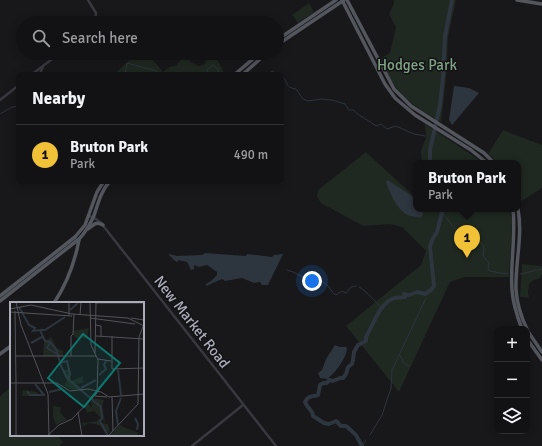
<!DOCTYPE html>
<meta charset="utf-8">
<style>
body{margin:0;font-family:Signika,sans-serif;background:#1f1f22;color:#f1f3f6}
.controls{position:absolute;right:12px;bottom:12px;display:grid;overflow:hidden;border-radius:8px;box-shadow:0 2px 10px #0003}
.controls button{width:36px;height:36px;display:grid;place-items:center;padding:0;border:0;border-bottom:1px solid #313134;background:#121114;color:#f1f3f6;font:20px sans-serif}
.you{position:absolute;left:312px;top:281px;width:14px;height:14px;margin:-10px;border:3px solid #fff;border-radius:50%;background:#1a73e8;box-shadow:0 0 0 6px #1a73e833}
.badge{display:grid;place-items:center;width:26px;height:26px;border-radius:50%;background:#f1c138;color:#111;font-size:13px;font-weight:700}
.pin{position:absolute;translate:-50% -33px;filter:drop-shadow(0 1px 2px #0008)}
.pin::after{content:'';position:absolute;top:21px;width:14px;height:12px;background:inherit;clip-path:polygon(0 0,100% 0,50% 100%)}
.popup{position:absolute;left:413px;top:160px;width:108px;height:52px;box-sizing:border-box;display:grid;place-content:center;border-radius:8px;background:#121114;filter:drop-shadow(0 1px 3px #0005);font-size:13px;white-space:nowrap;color:#9c9da0}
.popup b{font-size:15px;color:#f1f3f6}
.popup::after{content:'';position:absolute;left:50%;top:100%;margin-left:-8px;border:8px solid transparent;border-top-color:#121114}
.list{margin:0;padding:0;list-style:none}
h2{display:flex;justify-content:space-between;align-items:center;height:52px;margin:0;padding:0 16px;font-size:17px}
h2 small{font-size:13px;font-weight:400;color:#9c9da0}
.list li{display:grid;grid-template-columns:26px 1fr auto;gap:12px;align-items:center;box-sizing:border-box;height:60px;padding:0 16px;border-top:1px solid #313134}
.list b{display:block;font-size:15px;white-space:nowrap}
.list p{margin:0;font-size:13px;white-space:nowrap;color:#9c9da0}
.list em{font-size:13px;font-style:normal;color:#9c9da0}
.icon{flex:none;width:22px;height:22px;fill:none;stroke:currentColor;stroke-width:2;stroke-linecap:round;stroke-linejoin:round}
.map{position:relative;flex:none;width:542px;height:446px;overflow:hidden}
.search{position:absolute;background:#121114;box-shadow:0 2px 10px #0003;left:16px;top:16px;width:268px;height:44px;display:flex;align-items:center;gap:10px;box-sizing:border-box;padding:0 14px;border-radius:22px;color:#9c9da0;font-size:15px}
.panel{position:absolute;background:#121114;box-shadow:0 2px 10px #0003;left:16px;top:72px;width:268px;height:112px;border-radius:8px}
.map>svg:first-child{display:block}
.green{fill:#1f2821}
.water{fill:#2d353e}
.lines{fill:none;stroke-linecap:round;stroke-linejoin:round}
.stream{stroke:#2d353e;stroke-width:1}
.river{stroke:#2d353e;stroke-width:4}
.minor{stroke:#38393f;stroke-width:2.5}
.major{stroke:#54565e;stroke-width:3.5}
.labels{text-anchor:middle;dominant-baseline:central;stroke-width:3;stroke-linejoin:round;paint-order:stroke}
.park-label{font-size:15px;fill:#81a486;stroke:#131215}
.street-label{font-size:15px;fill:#aaadb9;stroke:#131215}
.inset-river{fill:none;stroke:#2d353e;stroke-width:2}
.inset-road{fill:none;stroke:#52535a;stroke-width:1}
.view{fill:#0f766e;fill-opacity:0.15;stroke:#0f766e;stroke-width:2}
.inset-edge{fill:none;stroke:#aaadb9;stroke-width:2}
</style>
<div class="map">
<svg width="542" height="446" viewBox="0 0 542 446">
<rect width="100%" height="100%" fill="#18171a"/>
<g class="green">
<path d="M394,0h62l-8,37 -1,33 -6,52c-33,-19 -45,-29 -62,-63l11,-6 6,-26 -7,-13 5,-11z"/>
<path d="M309,3l5,9 -16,11 -6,-8z"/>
<path d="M142,53h5l16,19 7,-5 7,-2c3,-5 5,-11 12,-10l1,7 9,4 6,-2 2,-11h7l11,22h-112l22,-20z"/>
<path d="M425,124l59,39h-62l-1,-12 5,-14z"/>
<path d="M503,130l39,15v43l-22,14 -2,-5v-34h-20l-10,-9z"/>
<path d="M366,152l50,46v11h94l2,14 -3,54h-44l-15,5 -51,110 -53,-66 75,-61 5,-14 -24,-24 -12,-3 -27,2 -42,-23 -4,-6 1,-7z"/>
<path d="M522,264l20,2v8l-2,4 -8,3 -3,3 -1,9 1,5 -9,-1z"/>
<path d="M10,388l1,47h46l6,7 -3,3v1h-60v-50z"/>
</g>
<g class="water">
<path d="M454,86l15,2 10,5 -27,32 -3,-5z"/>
<path d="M388,180c7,6 25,14 28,22 0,1 0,6 0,7h4l3,5 -2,4c-5,-2 -11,-1 -15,-4 -11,-7 -16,-21 -20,-32z"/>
<path d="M205,253l41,3 1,-2 25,3 2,-2 9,-1 -15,31h-6l-2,-3 -6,1 -12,-5 -17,3 -3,-2 -16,7v-2l5,-3 6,-6v-3l-10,-7 -8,2 -5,-2v4l-3,1 -4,-8 -9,-2v2l-3,-1 -6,-6v-1l8,2 25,-1z"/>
<path d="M335,345l5,2h6l1,1c0,9 -12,26 -20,31l-7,-1 -2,-5 4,-3 4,-11z"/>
</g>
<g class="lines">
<g class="stream">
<path d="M125,75l2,-12 29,8 3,4"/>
<path d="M199,75h1"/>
<path d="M208,75l-1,-5 6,-5 6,5 -3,5"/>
<path d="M264,75l9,-4 4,4"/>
<path d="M281,77l3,1c5,7 1,9 12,11l7,10 5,2 14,-2 10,1 13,4 4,6h4c7,7 16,10 23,16l5,-2 6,5 9,-3 18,8 11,2"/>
<path d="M0,114l12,-7 7,-1"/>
<path d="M431,136h2"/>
<path d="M442,212l15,20 13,1 13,12 1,5 -1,6 6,7 -1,6 2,2 17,3"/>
<path d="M287,270l6,2 10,5 20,5 5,4 6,8 2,1 6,-4 4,2 5,-6 5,-1"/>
<path d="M520,274l22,-5"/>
<path d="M359,287c10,6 15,14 23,21"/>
<path d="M427,295v-2"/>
<path d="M400,355l4,8 5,3"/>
<path d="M370,435l12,-20 9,-27 1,-18 34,-72"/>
<path d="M363,445l3,-5"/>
</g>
<g class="river">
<path d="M430,163v-13l10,-45 3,-28 2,-41 7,-36"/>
<path d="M362,446l-6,-11 -10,-9h-5l-5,-5 -7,3 -5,-1 -11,-7c0,-6 -6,-8 -8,-14 3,-7 8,-5 13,-7l2,-10 3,-2h4l2,-3 4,1 7,-3h3l3,-4 2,-7 4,-3 1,-4 1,-8 4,-7 8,-4v-4c7,-12 13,-32 26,-38 4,-2 8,-1 13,-2l-1,-3 5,1 8,-3 8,2 6,-4 3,-4 -4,-40 3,-8 4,-6 5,-20 -1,-3"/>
</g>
<g class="minor">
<path d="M88,0l8,13 -1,10"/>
<path d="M31,75l29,-22"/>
<path d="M39,75l4,-8"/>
<path d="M0,100l19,-15"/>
<path d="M89,216l7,3 5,4 175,223"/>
<path d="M192,446l51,-41"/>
</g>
<g class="major">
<path d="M342,0l43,84 10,14 20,17 56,35 16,13"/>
<path d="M347,0l47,89 17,17 73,47 10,10"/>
<path d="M517,0l25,4"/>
<path d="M277,40l59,-40"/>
<path d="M277,45l67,-45"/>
<path d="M234,75l26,-22"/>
<path d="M242,75l25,-22"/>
<path d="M513,209c3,27 -3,54 -1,81 1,14 5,26 10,39"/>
<path d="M518,209c5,27 -3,54 -2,81 1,13 5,27 11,39"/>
<path d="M88,229c6,-5 9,-8 15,-4"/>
<path d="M0,296l75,-59 10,-12 12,-33 7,-11"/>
<path d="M0,301l79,-62c6,-6 10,-13 14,-21 5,-13 7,-26 17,-37"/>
<path d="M54,303c12,-18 21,-42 25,-63"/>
<path d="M527,330l15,22"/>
<path d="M527,339l15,21"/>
<path d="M0,354l11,-8"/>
</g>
</g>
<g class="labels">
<g class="park-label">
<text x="417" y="65">Hodges Park</text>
</g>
<g class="street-label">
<text transform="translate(192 322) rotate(52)">New Market Road</text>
</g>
</g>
<g transform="translate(10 302)">
<rect width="134" height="134" fill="#18171a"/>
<path d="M79,26l-2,10h-12l-2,-7zM41,35l6,11 6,3v5h-20l1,-14zM52,68h8l1,11 12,-5v7l-7,1 5,4 -6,3 -11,-5 3,-5zM13,88l14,2 2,4h-17zM85,96l9,2 -2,7 3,15 -11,-11 -7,2 -2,-6 3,-3 4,3 -1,-5zM43,104l8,1 -1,5 7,8 -11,5 -3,-8zM89,116l3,5 6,1 2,6 -3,4 -8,-9 -11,-2 -5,4 -1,-4 15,-2zM110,123l6,3 13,5 -3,3h-27z" fill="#1f2821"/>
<path class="inset-river" d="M9,5l10,18 6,3 -2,3 7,-1 5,11 5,1 7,9 3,12 7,-2 3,13 -2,5 33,28 1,11 -2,3 8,15M60,8l9,-8M30,28h5l20,-13M21,41l11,-6M40,41l-3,5 10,6M50,62l7,14M108,68l3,25M89,73l7,-6 -2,-4 2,-4M25,82l9,11M71,86l15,-8M17,89l3,4h15M39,90l13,-3M125,116l3,6 -1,6M108,123l-2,-14 5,-13"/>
<path class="inset-road" d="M6,0l5,23 27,69 1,42M59,0v13M85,1h49M0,7l21,-4 41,9 56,4 16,8M5,9l1,72M0,10l62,4M70,13l1,-13M80,16l45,6M121,16l13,2M86,23l5,1v10M63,33l1,-21M86,34l48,3M102,34v33l32,-1M85,51l1,-51M6,54h80M61,54v-20l2,-2M88,57l13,2M0,81h47l13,8 18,-2 13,3 8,5 35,-3M85,94l12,1M102,95l1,34M68,110l4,24M6,134v-53M37,134l12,-11 13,-6 25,-26 1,-33 -7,-15 -1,-43M98,134l30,-32 1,-67 5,-13"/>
<path class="view" d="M73,32l37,29 -36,44 -36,-29z"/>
<rect width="134" height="134" class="inset-edge"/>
</g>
</svg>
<div class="controls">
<button>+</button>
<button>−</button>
<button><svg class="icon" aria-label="layers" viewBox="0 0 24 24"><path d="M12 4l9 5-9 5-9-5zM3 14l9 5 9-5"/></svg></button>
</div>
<div class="you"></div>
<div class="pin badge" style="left:467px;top:258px">1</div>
<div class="popup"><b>Bruton Park</b>Park</div>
<div class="search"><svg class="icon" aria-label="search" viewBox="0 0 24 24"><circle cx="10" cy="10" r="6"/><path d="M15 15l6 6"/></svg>Search here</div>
<section class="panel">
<h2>Nearby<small></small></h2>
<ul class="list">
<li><span class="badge">1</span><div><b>Bruton Park</b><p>Park</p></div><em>490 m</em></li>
</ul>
</section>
</div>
